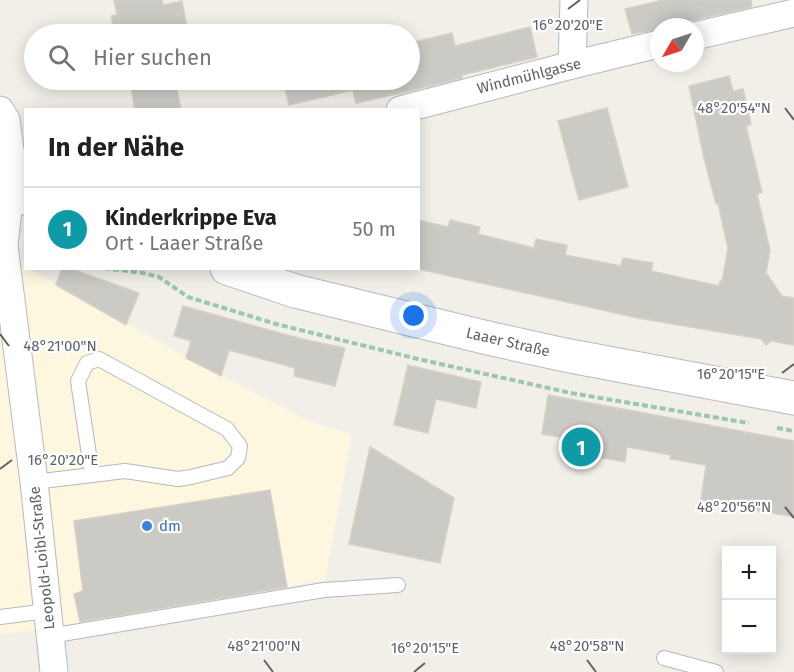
<!DOCTYPE html>
<html lang="de">
<meta charset="utf-8">
<style>
body{margin:0;font-family:"Fira Sans",sans-serif;background:#f2f2f2;color:#202124}
.controls{position:absolute;right:18px;bottom:18px;display:grid;overflow:hidden;border-radius:0px;box-shadow:0 3px 15px #0003}
.controls button{width:54px;height:54px;display:grid;place-items:center;padding:0;border:0;border-bottom:2px solid #e0e0e0;background:#fff;color:#202124;font:30px sans-serif}
.compass{position:absolute;left:650px;top:18px;width:54px;height:54px;border-radius:50%;background:#fff;box-shadow:0 3px 15px #0003;rotate:231deg}
.you{position:absolute;left:414px;top:316px;width:21px;height:21px;margin:-15px;border:4px solid #fff;border-radius:50%;background:#1a73e8;box-shadow:0 0 0 9px #1a73e833}
.badge{display:grid;place-items:center;width:39px;height:39px;border-radius:50%;background:#2563eb;color:#fff;font-size:20px;font-weight:700}
.pin{position:absolute;translate:-50% -50%;border:3px solid #fff;box-shadow:0 2px 6px #0006}
.list{margin:0;padding:0;list-style:none}
h2{display:flex;justify-content:space-between;align-items:center;height:78px;margin:0;padding:0 24px;font-size:26px}
h2 small{font-size:20px;font-weight:400;color:#757577}
.list li{display:grid;grid-template-columns:39px 1fr auto;gap:18px;align-items:center;box-sizing:border-box;height:84px;padding:0 24px;border-top:2px solid #e0e0e0}
.list b{display:block;font-size:22px;white-space:nowrap}
.list p{margin:0;font-size:20px;white-space:nowrap;color:#757577}
.list em{font-size:20px;font-style:normal;color:#757577}
.icon{flex:none;width:33px;height:33px;fill:none;stroke:currentColor;stroke-width:2;stroke-linecap:round;stroke-linejoin:round}
.map{position:relative;flex:none;width:794px;height:672px;overflow:hidden}
.search{position:absolute;background:#fff;box-shadow:0 3px 15px #0003;left:24px;top:24px;width:396px;height:66px;display:flex;align-items:center;gap:15px;box-sizing:border-box;padding:0 21px;border-radius:33px;color:#757577;font-size:22px}
.panel{position:absolute;background:#fff;box-shadow:0 3px 15px #0003;left:24px;top:108px;width:396px;height:162px;border-radius:0px}
.map>svg:first-child{display:block}
.commercial{fill:#fef7e0}
.building{fill:#cccac5;stroke:#d6d1c6;stroke-width:1.5}
.lines{fill:none;stroke-linecap:round;stroke-linejoin:round}
.lane-casing{stroke:#b5b8bc;stroke-width:16}
.street-casing{stroke:#b5b8bc;stroke-width:29}
.secondary-casing{stroke:#b6babf;stroke-width:35}
.path{stroke:#9cc7a9;stroke-width:4;stroke-dasharray:6 3;stroke-linecap:butt}
.lane{stroke:#fff;stroke-width:14}
.street{stroke:#fff;stroke-width:27}
.secondary{stroke:#fff;stroke-width:33}
.ticks{fill:none;stroke:#5f6368;stroke-width:2}
.shop-dot{fill:#3f7fe0;stroke:#fff;stroke-width:2}
.labels{text-anchor:middle;dominant-baseline:central;stroke-width:4.5;stroke-linejoin:round;paint-order:stroke}
.street-label{font-size:15px;fill:#5f6368;stroke:#fff}
.shop-label{font-size:15px;fill:#366cbe;stroke:#fff;text-anchor:start}
.ticks-label{font-size:15px;text-anchor:middle;fill:#5f6368;stroke:#fff;stroke-width:4.5;stroke-linejoin:round;paint-order:stroke}
</style>
<div class="map">
<svg width="794" height="672" viewBox="0 0 794 672">
<rect width="100%" height="100%" fill="#f1efe8"/>
<path class="commercial" d="M0,253l210,117 101,52 41,12 -27,146 -254,46 -71,8z"/>
<g class="building">
<path d="M114,0h48l1,5 19,-4 6,31 -15,2h-58l-4,-18 6,-1z"/>
<path d="M663,0h88l1,7 -61,14 -17,6h-15v2l-27,5 -7,-25z"/>
<path d="M530,27l7,30 -75,18v3l-48,12 -58,13 -3,-13 -64,15 -6,-25h127v-37l42,-10 3,13z"/>
<path d="M729,76l4,15 10,-2 8,35 -5,2 16,66 -5,2 13,56 -4,23 16,23 12,2v47l-23,-4 -5,4 -5,-6 -123,-21 -220,-49v-49l30,7 2,-7 30,7 -2,7 56,14 2,-9 31,6 -2,10 56,11 2,-8 30,5 -2,8 68,15 1,-5 2,1 6,-34 -10,-45 -2,1 -12,-46 -15,-72z"/>
<path d="M130,80h45l6,30h-46z"/>
<path d="M607,108l21,79 -49,13 -21,-79z"/>
<path d="M62,268h7l70,25 -13,32 -70,-40z"/>
<path d="M183,306l119,33 43,9 -10,38 -41,-10 1,-8 -66,-18 -8,26 -11,-6 -24,-12 5,-17 -17,-5z"/>
<path d="M408,365l73,17 -5,26 -40,-9 -8,34 -34,-8z"/>
<path d="M548,395l246,46v76l-93,-17 5,-35 -36,-6 1,-4 -44,-8 -2,15 -51,-9 2,-13 -34,-6z"/>
<path d="M370,447l84,51 -14,65 -91,-19z"/>
<path d="M270,490l17,97 -207,35 -6,-28 9,-3 -9,-70z"/>
</g>
<g class="lines">
<g class="lane-casing">
<g id="lane">
<path d="M34,482l91,-11 53,8 13,-2 37,-9 10,-10 2,-12 -13,-17 -128,-70 -12,4 -9,18 14,94"/>
<path d="M0,617l47,-6"/>
<path d="M50,636l274,-46 74,-5"/>
<path d="M664,658l52,14"/>
</g>
</g>
<g class="street-casing">
<g id="street">
<path d="M695,36l99,-23"/>
<path d="M572,65l2,-65"/>
<path d="M0,110l6,10 5,36 -1,38 -6,51 30,237 20,190"/>
<path d="M400,110l172,-45 87,-21"/>
</g>
</g>
<g class="secondary-casing">
<g id="secondary">
<path d="M0,191l26,7"/>
<path d="M227,268l68,23 197,48 73,16 229,43"/>
</g>
</g>
<g class="path">
<path d="M104,268l39,5 16,4 29,20 88,27 142,35 153,34 178,30"/>
<path d="M777,428l17,3"/>
</g>
<use href="#lane" class="lane"/>
<use href="#street" class="street"/>
<use href="#secondary" class="secondary"/>
</g>
<path class="ticks" d="M568,9l12,-9M785,108l9,12M0,334l9,12M782,373l12,-9M0,469l12,-9M785,507l9,11M264,660l9,12M587,660l9,12M414,672l11,-9"/>
<circle class="shop-dot" cx="147" cy="526" r="6"/>
<g class="labels">
<g class="street-label">
<text transform="translate(529 76) rotate(-14)">Windmühlgasse</text>
<text transform="translate(508 342) rotate(13)">Laaer Straße</text>
<text transform="translate(42 558) rotate(-96)">Leopold-Loibl-Straße</text>
</g>
<g class="shop-label">
<text x="159" y="526">dm</text>
</g>
</g>
<g class="ticks-label">
<text x="568" y="30">16°20'20"E</text>
<text x="734" y="113">48°20'54"N</text>
<text x="60" y="351">48°21'00"N</text>
<text x="731" y="379">16°20'15"E</text>
<text x="63" y="465">16°20'20"E</text>
<text x="734" y="512">48°20'56"N</text>
<text x="264" y="651">48°21'00"N</text>
<text x="587" y="651">48°20'58"N</text>
<text x="425" y="653">16°20'15"E</text>
</g>
</svg>
<div class="controls">
<button>+</button>
<button>−</button>
</div>
<svg class="compass" viewBox="-18 -18 36 36"><path d="M0-13l5 13h-10z" fill="#e53935"/><path d="M0 13l5-13h-10z" fill="#757577"/></svg>
<div class="you"></div>
<div class="pin badge" style="left:581px;top:447px;background:#0f9aa8">1</div>
<div class="search"><svg class="icon" aria-label="search" viewBox="0 0 24 24"><circle cx="10" cy="10" r="6"/><path d="M15 15l6 6"/></svg>Hier suchen</div>
<section class="panel">
<h2>In der Nähe<small></small></h2>
<ul class="list">
<li><span class="badge" style="background:#0f9aa8">1</span><div><b>Kinderkrippe Eva</b><p>Ort · Laaer Straße</p></div><em>50 m</em></li>
</ul>
</section>
</div>
